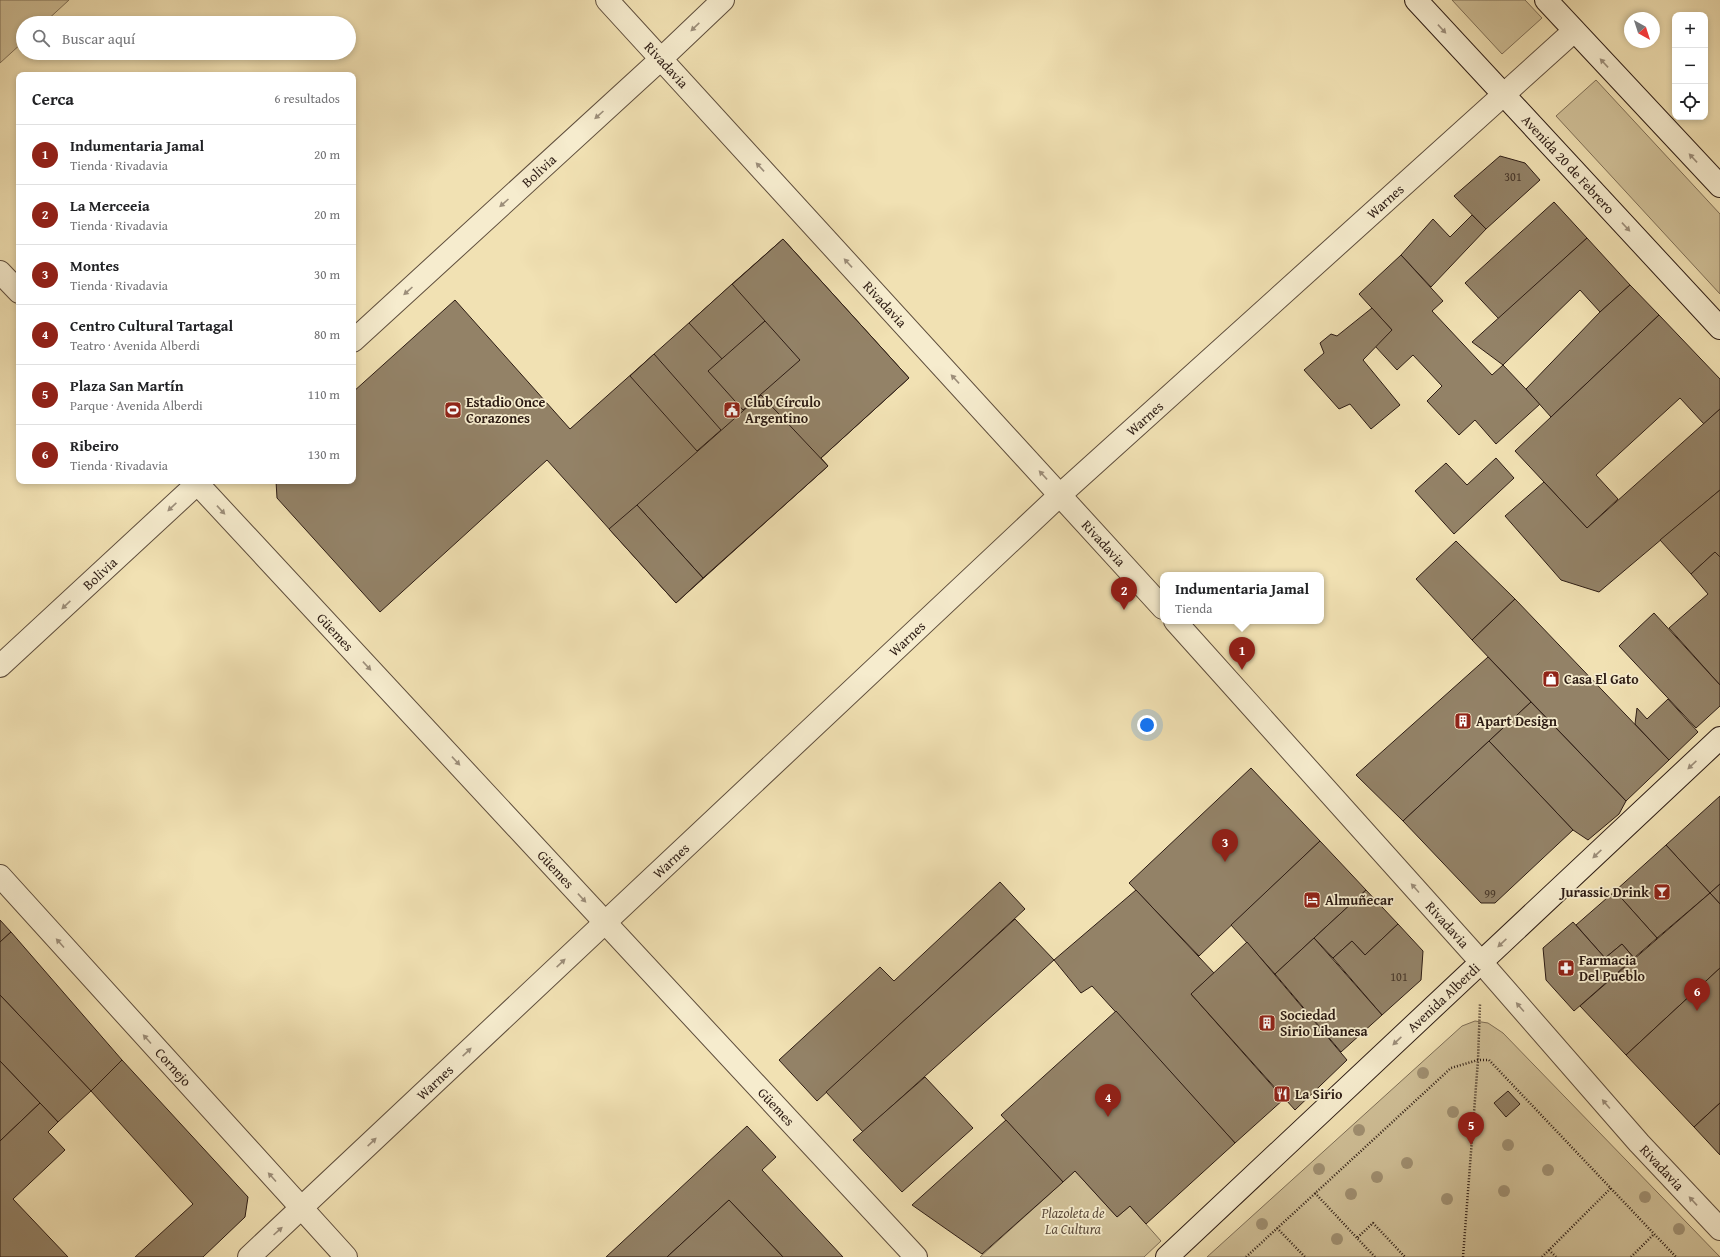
<!DOCTYPE html>
<html lang="es">
<meta charset="utf-8">
<style>
body{margin:0;font-family:"Gentium Book Plus",serif;background:#f6f6f6;color:#202124}
.controls{position:absolute;right:12px;top:12px;display:grid;overflow:hidden;border-radius:8px;box-shadow:0 2px 6px #0003}
.controls button{width:36px;height:36px;display:grid;place-items:center;padding:0;border:0;border-bottom:1px solid #e0e0e0;background:#fff;color:#202124;font:20px sans-serif}
.compass{position:absolute;left:1624px;top:12px;width:36px;height:36px;border-radius:50%;background:#fff;box-shadow:0 2px 6px #0003;rotate:141deg}
.you{position:absolute;left:1147px;top:725px;width:14px;height:14px;margin:-10px;border:3px solid #fff;border-radius:50%;background:#1a73e8;box-shadow:0 0 0 6px #1a73e833}
.badge{display:grid;place-items:center;width:26px;height:26px;border-radius:50%;background:#8f2418;color:#fff;font-size:13px;font-weight:700}
.pin{position:absolute;translate:-50% -33px;filter:drop-shadow(0 1px 2px #0008)}
.pin::after{content:'';position:absolute;top:21px;width:14px;height:12px;background:inherit;clip-path:polygon(0 0,100% 0,50% 100%)}
.popup{position:absolute;left:1160px;top:572px;width:164px;height:52px;box-sizing:border-box;display:grid;place-content:center;border-radius:8px;background:#fff;filter:drop-shadow(0 1px 3px #0005);font-size:13px;white-space:nowrap;color:#757577}
.popup b{font-size:15px;color:#202124}
.popup::after{content:'';position:absolute;left:50%;top:100%;margin-left:-8px;border:8px solid transparent;border-top-color:#fff}
.list{margin:0;padding:0;list-style:none}
h2{display:flex;justify-content:space-between;align-items:center;height:52px;margin:0;padding:0 16px;font-size:17px}
h2 small{font-size:13px;font-weight:400;color:#757577}
.list li{display:grid;grid-template-columns:26px 1fr auto;gap:12px;align-items:center;box-sizing:border-box;height:60px;padding:0 16px;border-top:1px solid #e0e0e0}
.list b{display:block;font-size:15px;white-space:nowrap}
.list p{margin:0;font-size:13px;white-space:nowrap;color:#757577}
.list em{font-size:13px;font-style:normal;color:#757577}
.icon{flex:none;width:22px;height:22px;fill:none;stroke:currentColor;stroke-width:2;stroke-linecap:round;stroke-linejoin:round}
.map{position:relative;flex:none;width:1720px;height:1257px;overflow:hidden}
.search{position:absolute;background:#fff;box-shadow:0 2px 6px #0003;left:16px;top:16px;width:340px;height:44px;display:flex;align-items:center;gap:10px;box-sizing:border-box;padding:0 14px;border-radius:22px;color:#757577;font-size:15px}
.panel{position:absolute;background:#fff;box-shadow:0 2px 6px #0003;left:16px;top:72px;width:340px;height:412px;border-radius:8px}
.map>svg:first-child{display:block}
.green{fill:#d0c098;stroke:#7e6e56}
.building{fill:#938267;stroke:#2d1c14}
.lines{fill:none;stroke-linecap:round;stroke-linejoin:round}
.street-casing{stroke:#5e4d3c;stroke-width:24}
.secondary-casing{stroke:#2d1c14;stroke-width:24}
.path{stroke:#2d1c14;stroke-width:2.5;stroke-dasharray:1 2;stroke-linecap:butt}
.street{stroke:#f6ecce;stroke-width:22}
.secondary{stroke:#f6ecce;stroke-width:22}
.tree{fill:#a09072}
.oneway{fill:#9c8e7a}
.labels{text-anchor:middle;dominant-baseline:central;stroke-width:3.5;stroke-linejoin:round;paint-order:stroke}
.number-label{font-size:12px;fill:#463629}
.street-label{font-size:14px;fill:#2d1c14;stroke:#f6ecce}
.poi-label{font-size:14px;font-weight:bold;fill:#2d1c14;stroke:#f6ecce;text-anchor:start}
.park-label{font-size:14px;font-style:italic;fill:#5e4d3c;stroke:#f6ecce}
</style>
<div class="map">
<svg width="1720" height="1257" viewBox="0 0 1720 1257">
<rect width="100%" height="100%" fill="#f1e1b3"/>
<filter id="stains"><feTurbulence type="fractalNoise" baseFrequency=".005" numOctaves="4"/><feColorMatrix values="0 0 0 0 .2 0 0 0 0 .09 0 0 0 0 .02 0 0 0 .5 -.17"/></filter>
<radialGradient id="worn" r=".72"><stop offset=".6" stop-color="#630" stop-opacity="0"/><stop offset="1" stop-color="#630" stop-opacity=".3"/></radialGradient>
<g class="green">
<path d="M0,0h69l-25,23h-21v19l-23,21z"/>
<path d="M1452,0h73l17,18 -40,36z"/>
<path d="M1596,80l124,134v80l-164,-178z"/>
<path d="M1475,1021l13,2 15,10 217,224h-513l255,-231z"/>
<path d="M1075,1171l42,46 13,-11 31,35 -17,16h-164z"/>
</g>
<g class="building">
<path d="M1500,156l25,7 15,17 -54,49 -32,-33z"/>
<path d="M1554,202l33,36 -88,81 -34,-36z"/>
<path d="M1472,215l14,14 -55,58 -30,-32 32,-36 17,18z"/>
<path d="M1587,238l43,47 -30,27 -20,-22 -77,75 -31,-23z"/>
<path d="M783,239l126,139 -88,80 -60,-63 39,-35 -68,-76z"/>
<path d="M783,239l126,139 -88,80 7,8 -152,137 -129,-143 -167,152 -103,-114 -1,-17h77v-89l102,-92 115,129z"/>
<path d="M1401,255l42,46 -11,10 60,64 11,-10 37,39 -44,40 -21,-24 -16,15 -32,-34 15,-15 -29,-31 -16,15 -22,-24 17,-16 -33,-36z"/>
<path d="M732,284l33,37 -42,39 -34,-37z"/>
<path d="M1630,285l29,30 -108,102 -25,-28 74,-77z"/>
<path d="M1372,308l20,22 -29,30 37,45 -29,24 -21,-25 -11,5 -35,-39 20,-17 -4,-10 11,-9 6,2z"/>
<path d="M1659,315l61,64v30l-16,15 -24,-26 -84,77 22,24 -31,29 -72,-77z"/>
<path d="M765,321l35,39 -57,50 -35,-39z"/>
<path d="M654,354l67,76 -24,21 -67,-75z"/>
<path d="M761,395l67,71 -125,112 -66,-73z"/>
<path d="M1720,409v81l-121,102 -38,-12 -56,-64 39,-34 43,46z"/>
<path d="M1496,458l18,20 -60,56 -39,-43 31,-28 21,22z"/>
<path d="M1720,490v67l-5,-5 -24,22 -31,-34z"/>
<path d="M637,505l66,73 -27,25 -67,-74z"/>
<path d="M1456,541l59,58 -43,41 -56,-61z"/>
<path d="M1715,552l5,5v128l-51,-57 39,-34 -17,-20z"/>
<path d="M1515,599l154,161 -43,41 -154,-161z"/>
<path d="M1654,613l66,72v21l-24,22 -77,-82z"/>
<path d="M1488,657l43,45 -128,119 -47,-46z"/>
<path d="M1668,699l30,33 -29,28 -34,-36 2,-16 10,11z"/>
<path d="M1531,702l95,99 -7,13 -31,26 -15,-10 -84,-89z"/>
<path d="M1489,741l84,89 -78,73h-14l-78,-82z"/>
<path d="M1251,768l69,73 -121,115 -70,-73z"/>
<path d="M1720,796v88l-10,9 -44,-48z"/>
<path d="M1320,841l46,49 -91,84 -44,-49z"/>
<path d="M1666,845l44,48 -53,45 -42,-47z"/>
<path d="M1000,882l25,27 -208,192 -38,-41 101,-93 14,14z"/>
<path d="M1720,884v20l-10,-11z"/>
<path d="M1136,890l78,83 -23,21 93,105 -49,44 -143,-157 -11,7 -27,-33z"/>
<path d="M1366,890l32,34 -33,31 -13,-14 -19,17 -19,-20z"/>
<path d="M1615,891l42,47 -23,20 -12,-14 -17,14 -29,-33z"/>
<path d="M1710,893l10,11v64l-94,87 -46,-49z"/>
<path d="M1015,919l39,41 -191,172 -37,-40z"/>
<path d="M0,920l11,12 -11,10z"/>
<path d="M1573,922l32,36 17,-14 12,14 -60,53 -28,-31 -3,-32z"/>
<path d="M1398,924l25,27 -2,29 -39,35 -49,-57 19,-17 13,14z"/>
<path d="M11,932l111,128 -31,31 -91,-96v-53z"/>
<path d="M1314,938l68,77 -41,37 -66,-78z"/>
<path d="M1247,942l100,118 -52,50 -104,-116z"/>
<path d="M1720,968v135l-26,24 -68,-72z"/>
<path d="M0,995l91,96 -33,31 -58,-61z"/>
<path d="M1116,1011l119,132 -89,81 -16,-18 -13,11 -42,-46 -12,11 -62,-67z"/>
<path d="M122,1060l126,137 -3,20 -42,40h-68l58,-53 -102,-113z"/>
<path d="M0,1061l40,42 -40,38z"/>
<path d="M925,1077l48,51 -71,64 -49,-52z"/>
<path d="M1508,1091l12,13 -14,13 -12,-14z"/>
<path d="M40,1103l18,19 -10,10 17,18 -52,49 55,58h-68v-116z"/>
<path d="M1720,1103v52l-26,-28z"/>
<path d="M1006,1120l57,62 -81,72 -70,-49z"/>
<path d="M747,1126l29,31 -14,13 81,87h-60l-54,-57 -62,57h-61z"/>
<path d="M729,1200l54,57h-116z"/>
</g>
<g class="lines">
<g class="street-casing">
<g id="street">
<path id="s1" d="M607,0l556,608"/>
<path d="M0,272l19,20"/>
<path id="s2" d="M353,341l308,-282 62,-59"/>
<path id="s3" d="M195,481l721,776"/>
<path id="s4" d="M1175,621l306,341 158,181 81,86"/>
<path id="s5" d="M0,666l200,-185"/>
<path id="s6" d="M0,876l346,381"/>
<path id="s7" d="M249,1257l812,-763 513,-463"/>
</g>
</g>
<g class="secondary-casing">
<g id="secondary">
<path id="s8" d="M1416,0l304,328"/>
<path d="M1546,0l174,186"/>
<path id="s9" d="M1167,1257l553,-519"/>
</g>
</g>
<g class="path">
<path d="M1315,1193l42,45"/>
<path d="M1277,1228l28,29"/>
<path d="M1549,1250l7,7"/>
<path d="M1246,1257l205,-189 27,-8h11l187,197"/>
<path d="M1375,1257l-18,-19 16,-15 32,34"/>
<path d="M1463,1257l15,-197 2,-56"/>
<path d="M1542,1257l69,-69"/>
<path d="M1631,1257l23,-23"/>
</g>
<use href="#street" class="street"/>
<use href="#secondary" class="secondary"/>
</g>
<g class="tree">
<circle cx="1423" cy="1073" r="6"/>
<circle cx="1453" cy="1112" r="6"/>
<circle cx="1359" cy="1130" r="6"/>
<circle cx="1508" cy="1145" r="6"/>
<circle cx="1407" cy="1163" r="6"/>
<circle cx="1319" cy="1169" r="6"/>
<circle cx="1548" cy="1170" r="6"/>
<circle cx="1377" cy="1177" r="6"/>
<circle cx="1504" cy="1191" r="6"/>
<circle cx="1351" cy="1194" r="6"/>
<circle cx="1645" cy="1197" r="6"/>
<circle cx="1447" cy="1199" r="6"/>
<circle cx="1262" cy="1224" r="6"/>
<circle cx="1679" cy="1229" r="6"/>
<circle cx="1337" cy="1239" r="6"/>
</g>
<defs><path id="oneway-solid" d="M-6-.8H1V-3.2L6.5 0L1 3.2V.8H-6Z"/></defs>
<g class="oneway">
<use href="#oneway-solid" transform="translate(695 27) rotate(136)"/>
<use href="#oneway-solid" transform="translate(1442 29) rotate(47)"/>
<use href="#oneway-solid" transform="translate(1604 63) rotate(-133)"/>
<use href="#oneway-solid" transform="translate(599 115) rotate(138)"/>
<use href="#oneway-solid" transform="translate(1693 158) rotate(-133)"/>
<use href="#oneway-solid" transform="translate(760 167) rotate(-133)"/>
<use href="#oneway-solid" transform="translate(504 203) rotate(138)"/>
<use href="#oneway-solid" transform="translate(1626 227) rotate(47)"/>
<use href="#oneway-solid" transform="translate(848 263) rotate(-133)"/>
<use href="#oneway-solid" transform="translate(408 291) rotate(138)"/>
<use href="#oneway-solid" transform="translate(955 379) rotate(-133)"/>
<use href="#oneway-solid" transform="translate(1043 475) rotate(-133)"/>
<use href="#oneway-solid" transform="translate(172 507) rotate(137)"/>
<use href="#oneway-solid" transform="translate(221 510) rotate(47)"/>
<use href="#oneway-solid" transform="translate(66 605) rotate(137)"/>
<use href="#oneway-solid" transform="translate(367 666) rotate(47)"/>
<use href="#oneway-solid" transform="translate(456 761) rotate(47)"/>
<use href="#oneway-solid" transform="translate(1692 765) rotate(137)"/>
<use href="#oneway-solid" transform="translate(1597 854) rotate(137)"/>
<use href="#oneway-solid" transform="translate(1415 888) rotate(-132)"/>
<use href="#oneway-solid" transform="translate(582 898) rotate(47)"/>
<use href="#oneway-solid" transform="translate(60 943) rotate(-132)"/>
<use href="#oneway-solid" transform="translate(1502 943) rotate(137)"/>
<use href="#oneway-solid" transform="translate(561 963) rotate(-43)"/>
<use href="#oneway-solid" transform="translate(1520 1007) rotate(-131)"/>
<use href="#oneway-solid" transform="translate(147 1039) rotate(-132)"/>
<use href="#oneway-solid" transform="translate(1397 1041) rotate(137)"/>
<use href="#oneway-solid" transform="translate(467 1052) rotate(-43)"/>
<use href="#oneway-solid" transform="translate(1606 1104) rotate(-131)"/>
<use href="#oneway-solid" transform="translate(372 1142) rotate(-43)"/>
<use href="#oneway-solid" transform="translate(272 1177) rotate(-132)"/>
<use href="#oneway-solid" transform="translate(1693 1201) rotate(-133)"/>
<use href="#oneway-solid" transform="translate(278 1231) rotate(-42)"/>
</g>
<defs>
<g id="stadium-square" transform="scale(0.9)"><rect x="-9" y="-9" width="18" height="18" rx="4" fill="#8f2418" stroke="#f6ecce"/><path d="M0-5a6.5 5 0 1 0 0 10a6.5 5 0 1 0 0-10ZM-3.5-1.8h7v3.6h-7Z" fill="#fff"/></g>
<g id="civic-square" transform="scale(0.9)"><rect x="-9" y="-9" width="18" height="18" rx="4" fill="#8f2418" stroke="#f6ecce"/><path d="M-.6-6.5H3V-4.5H.6V-3L4-1V1h2V6H-6V1h2V-1L-.6-3ZM-1.2 2.5V6h2.4V2.5Z" fill="#fff"/></g>
<g id="shop-square" transform="scale(0.9)"><rect x="-9" y="-9" width="18" height="18" rx="4" fill="#8f2418" stroke="#f6ecce"/><path d="M-5-2.5h2.3a2.7 3.5 0 0 1 5.4 0H5L5.5 6h-11ZM-1.5-2.5h3a1.5 2.3 0 0 0-3 0Z" fill="#fff"/></g>
<g id="building-square" transform="scale(0.9)"><rect x="-9" y="-9" width="18" height="18" rx="4" fill="#8f2418" stroke="#f6ecce"/><path d="M-4-6H4V6H1V3H-1V6H-4ZM-2.5-4.3h1.7v1.8h-1.7ZM.8-4.3h1.7v1.8H.8ZM-2.5-1h1.7V.8h-1.7ZM.8-1h1.7V.8H.8Z" fill="#fff"/></g>
<g id="bar-square" transform="scale(0.9)"><rect x="-9" y="-9" width="18" height="18" rx="4" fill="#8f2418" stroke="#f6ecce"/><path d="M-6-5H6L.8 .8V4.5H3.5V6h-7V4.5H-.8V.8Z" fill="#fff"/></g>
<g id="hotel-square" transform="scale(0.9)"><rect x="-9" y="-9" width="18" height="18" rx="4" fill="#8f2418" stroke="#f6ecce"/><path d="M-6-4.5h1.5V1H6V5H4.5V3h-9V5H-6ZM-4 0a1.8 1.8 0 1 1 3.6 0ZM.5 0V-2.5h3Q6-2.5 6 0Z" fill="#fff"/></g>
<g id="pharmacy-square" transform="scale(0.9)"><rect x="-9" y="-9" width="18" height="18" rx="4" fill="#8f2418" stroke="#f6ecce"/><path d="M-2-6h4v4h4v4h-4v4h-4v-4h-4v-4h4Z" fill="#fff"/></g>
<g id="restaurant-square" transform="scale(0.9)"><rect x="-9" y="-9" width="18" height="18" rx="4" fill="#8f2418" stroke="#f6ecce"/><path d="M-5-6h1v4h1v-4h1v4h1v-4h1v5L-1.5 .5V6h-2V.5L-5-1ZM5-6V6H3V1.5H1.5Q1.5-4 5-6Z" fill="#fff"/></g>
</defs>
<g fill-rule="evenodd">
<use href="#stadium-square" x="453" y="410"/>
<use href="#civic-square" x="732" y="410"/>
<use href="#shop-square" x="1551" y="679"/>
<use href="#building-square" x="1463" y="721"/>
<use href="#bar-square" x="1662" y="892"/>
<use href="#hotel-square" x="1312" y="900"/>
<use href="#pharmacy-square" x="1566" y="968"/>
<use href="#building-square" x="1267" y="1023"/>
<use href="#restaurant-square" x="1282" y="1094"/>
</g>
<g class="labels">
<g class="number-label">
<text x="1513" y="176">301</text>
<text x="1490" y="893">99</text>
<text x="1399" y="976">101</text>
</g>
<g class="street-label">
<text stroke="none"><textPath href="#s1" startOffset="88">Rivadavia</textPath></text>
<text stroke="none"><textPath href="#s8" startOffset="224">Avenida 20 de Febrero</textPath></text>
<text stroke="none"><textPath href="#s2" startOffset="252">Bolivia</textPath></text>
<text stroke="none"><textPath href="#s7" startOffset="1551">Warnes</textPath></text>
<text stroke="none"><textPath href="#s1" startOffset="412">Rivadavia</textPath></text>
<text stroke="none"><textPath href="#s7" startOffset="1227">Warnes</textPath></text>
<text stroke="none"><textPath href="#s1" startOffset="736">Rivadavia</textPath></text>
<text stroke="none"><textPath href="#s5" startOffset="136">Bolivia</textPath></text>
<text stroke="none"><textPath href="#s3" startOffset="206">Güemes</textPath></text>
<text stroke="none"><textPath href="#s7" startOffset="903">Warnes</textPath></text>
<text stroke="none"><textPath href="#s7" startOffset="579">Warnes</textPath></text>
<text stroke="none"><textPath href="#s3" startOffset="530">Güemes</textPath></text>
<text stroke="none"><textPath href="#s4" startOffset="408">Rivadavia</textPath></text>
<text stroke="none"><textPath href="#s9" startOffset="379">Avenida Alberdi</textPath></text>
<text stroke="none"><textPath href="#s6" startOffset="258">Cornejo</textPath></text>
<text stroke="none"><textPath href="#s7" startOffset="255">Warnes</textPath></text>
<text stroke="none"><textPath href="#s3" startOffset="854">Güemes</textPath></text>
<text stroke="none"><textPath href="#s4" startOffset="732">Rivadavia</textPath></text>
</g>
<g class="poi-label">
<text x="466" y="402">Estadio Once<tspan x="466" dy="16">Corazones</tspan></text>
<text x="745" y="402">Club Círculo<tspan x="745" dy="16">Argentino</tspan></text>
<text x="1564" y="679">Casa El Gato</text>
<text x="1476" y="721">Apart Design</text>
<text x="1649" y="892" text-anchor="end">Jurassic Drink</text>
<text x="1325" y="900">Almuñecar</text>
<text x="1579" y="960">Farmacia<tspan x="1579" dy="16">Del Pueblo</tspan></text>
<text x="1280" y="1015">Sociedad<tspan x="1280" dy="16">Sirio Libanesa</tspan></text>
<text x="1295" y="1094">La Sirio</text>
</g>
<g class="park-label">
<text x="1073" y="1213">Plazoleta de<tspan x="1073" dy="16">La Cultura</tspan></text>
</g>
</g>
<rect width="100%" height="100%" filter="url(#stains)"/>
<rect width="100%" height="100%" fill="url(#worn)"/>
</svg>
<div class="controls">
<button>+</button>
<button>−</button>
<button><svg class="icon" aria-label="locate" viewBox="0 0 24 24"><circle cx="12" cy="12" r="6"/><path d="M12 2v4M12 18v4M2 12h4M18 12h4"/></svg></button>
</div>
<svg class="compass" viewBox="-18 -18 36 36"><path d="M0-13l5 13h-10z" fill="#e53935"/><path d="M0 13l5-13h-10z" fill="#757577"/></svg>
<div class="you"></div>
<div class="pin badge" style="left:1242px;top:670px">1</div>
<div class="popup"><b>Indumentaria Jamal</b>Tienda</div>
<div class="pin badge" style="left:1124px;top:610px">2</div>
<div class="pin badge" style="left:1225px;top:862px">3</div>
<div class="pin badge" style="left:1108px;top:1117px">4</div>
<div class="pin badge" style="left:1471px;top:1145px">5</div>
<div class="pin badge" style="left:1697px;top:1011px">6</div>
<div class="search"><svg class="icon" aria-label="search" viewBox="0 0 24 24"><circle cx="10" cy="10" r="6"/><path d="M15 15l6 6"/></svg>Buscar aquí</div>
<section class="panel">
<h2>Cerca<small>6 resultados</small></h2>
<ul class="list">
<li><span class="badge">1</span><div><b>Indumentaria Jamal</b><p>Tienda · Rivadavia</p></div><em>20 m</em></li>
<li><span class="badge">2</span><div><b>La Merceeia</b><p>Tienda · Rivadavia</p></div><em>20 m</em></li>
<li><span class="badge">3</span><div><b>Montes</b><p>Tienda · Rivadavia</p></div><em>30 m</em></li>
<li><span class="badge">4</span><div><b>Centro Cultural Tartagal</b><p>Teatro · Avenida Alberdi</p></div><em>80 m</em></li>
<li><span class="badge">5</span><div><b>Plaza San Martín</b><p>Parque · Avenida Alberdi</p></div><em>110 m</em></li>
<li><span class="badge">6</span><div><b>Ribeiro</b><p>Tienda · Rivadavia</p></div><em>130 m</em></li>
</ul>
</section>
</div>
